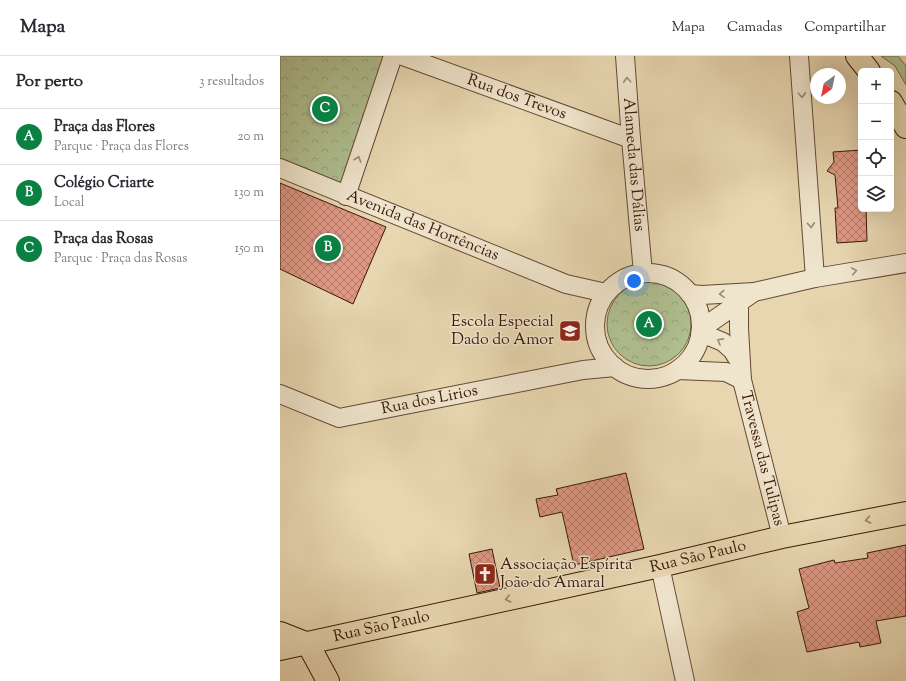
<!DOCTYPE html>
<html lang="pt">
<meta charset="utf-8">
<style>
body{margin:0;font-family:"Sorts Mill Goudy",serif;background:#f7f7f7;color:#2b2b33}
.controls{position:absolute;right:12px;top:12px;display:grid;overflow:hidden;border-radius:6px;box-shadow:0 4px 16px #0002}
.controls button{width:36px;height:36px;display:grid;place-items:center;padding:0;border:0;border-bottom:1px solid #e1e1e2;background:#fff;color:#2b2b33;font:20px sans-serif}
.compass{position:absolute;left:530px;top:12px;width:36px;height:36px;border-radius:50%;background:#fff;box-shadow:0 4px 16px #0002;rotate:213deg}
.you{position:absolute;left:354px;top:225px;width:14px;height:14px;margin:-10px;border:3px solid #fff;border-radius:50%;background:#1a73e8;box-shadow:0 0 0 6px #1a73e833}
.badge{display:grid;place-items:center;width:26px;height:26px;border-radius:50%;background:#0b8043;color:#fff;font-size:13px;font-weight:700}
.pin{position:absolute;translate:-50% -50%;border:2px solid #fff;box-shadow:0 1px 4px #0006}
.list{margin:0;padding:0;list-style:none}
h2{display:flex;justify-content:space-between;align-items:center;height:52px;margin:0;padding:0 16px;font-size:17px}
h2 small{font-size:13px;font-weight:400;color:#7c7c81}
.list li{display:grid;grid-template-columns:26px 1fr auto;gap:12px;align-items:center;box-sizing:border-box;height:56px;padding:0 16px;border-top:1px solid #e1e1e2}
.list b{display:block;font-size:15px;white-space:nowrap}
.list p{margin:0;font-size:13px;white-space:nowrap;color:#7c7c81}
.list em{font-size:13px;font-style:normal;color:#7c7c81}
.icon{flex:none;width:22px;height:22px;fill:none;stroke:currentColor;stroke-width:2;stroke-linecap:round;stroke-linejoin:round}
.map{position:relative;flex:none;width:626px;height:625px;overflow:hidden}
header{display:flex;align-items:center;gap:24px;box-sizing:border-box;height:56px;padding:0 20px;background:#fff;border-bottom:1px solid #e1e1e2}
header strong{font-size:19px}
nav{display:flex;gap:22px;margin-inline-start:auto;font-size:14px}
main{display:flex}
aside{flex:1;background:#fff}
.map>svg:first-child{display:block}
.forest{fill:url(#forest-crowns);stroke:#746c4d}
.building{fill:url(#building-cross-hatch);stroke:#3a180a}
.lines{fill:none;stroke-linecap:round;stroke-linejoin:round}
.minor-casing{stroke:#654834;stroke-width:20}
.major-casing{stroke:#3a180a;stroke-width:24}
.minor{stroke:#efe4cc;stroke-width:18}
.major{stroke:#e7d6b0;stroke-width:22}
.oneway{stroke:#9e8875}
.oneway2{stroke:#998065}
.labels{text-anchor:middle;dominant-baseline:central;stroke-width:3;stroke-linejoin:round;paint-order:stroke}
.street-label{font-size:16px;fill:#3a180a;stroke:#efe4cc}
.poi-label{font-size:16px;fill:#3a180a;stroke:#efe4cc;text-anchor:end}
</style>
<header>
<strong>Mapa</strong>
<nav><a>Mapa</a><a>Camadas</a><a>Compartilhar</a></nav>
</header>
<main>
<aside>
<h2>Por perto<small>3 resultados</small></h2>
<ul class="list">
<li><span class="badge">A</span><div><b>Praça das Flores</b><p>Parque · Praça das Flores</p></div><em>20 m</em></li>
<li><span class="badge">B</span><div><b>Colégio Criarte</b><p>Local</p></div><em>130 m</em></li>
<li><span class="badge">C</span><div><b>Praça das Rosas</b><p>Parque · Praça das Rosas</p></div><em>150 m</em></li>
</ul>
</aside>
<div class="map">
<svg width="626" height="625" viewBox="0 0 626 625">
<defs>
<pattern id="forest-crowns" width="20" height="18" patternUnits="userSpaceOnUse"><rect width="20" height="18" fill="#afbf90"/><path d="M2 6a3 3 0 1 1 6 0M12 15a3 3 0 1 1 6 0" fill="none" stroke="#97a37b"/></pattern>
<pattern id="building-cross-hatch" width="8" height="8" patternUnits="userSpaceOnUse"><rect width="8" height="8" fill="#de9884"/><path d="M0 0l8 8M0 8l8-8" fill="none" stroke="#b57b6a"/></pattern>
</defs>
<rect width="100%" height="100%" fill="#e7d6b0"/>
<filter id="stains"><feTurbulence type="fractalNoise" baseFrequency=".005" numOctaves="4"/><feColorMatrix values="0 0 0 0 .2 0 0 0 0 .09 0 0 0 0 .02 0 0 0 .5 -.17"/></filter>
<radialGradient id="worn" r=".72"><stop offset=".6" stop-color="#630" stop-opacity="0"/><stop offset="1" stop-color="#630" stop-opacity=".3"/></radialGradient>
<g class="forest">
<path d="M0,0h102l5,2 -44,128 -63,-27z"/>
<path d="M601,0h17l8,10v19l-11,-19z"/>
<circle cx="369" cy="268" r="42"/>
</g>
<g class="building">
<path d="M581,94v59h5l1,32 -30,2 -2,-35h3l-3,-33 -8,-4 7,-9 -1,-10z"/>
<path d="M0,127l106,44 -33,77 -73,-35z"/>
<path d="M346,417l18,76 -70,16 -12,-53 -22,5 -4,-18 22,-4 -2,-6z"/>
<path d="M626,489v71l-30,5 5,22 -21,4 -1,-5 -52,10 -10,-40 12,-4 -10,-39 35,-9 1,3 33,-5 -1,-5z"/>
<path d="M212,493l8,39 -23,5 -8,-39z"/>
</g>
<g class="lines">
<g class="minor-casing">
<g id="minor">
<path id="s1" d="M123,0l228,83"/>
<path id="s2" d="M345,0l6,83 12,134"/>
<path d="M519,0l16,222"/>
<path id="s3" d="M0,112l286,116 40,9"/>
<path d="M66,140l47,-140"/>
<circle cx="368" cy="270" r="53"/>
<path d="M410,238l12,1 52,-3 61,-14 91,-15"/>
<path d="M459,247v25l2,35"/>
<path d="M421,273l53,-37"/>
<path id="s4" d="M420,279l11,2 12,5 9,8 9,14 1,16 40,157"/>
<path d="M397,314l49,2 16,8"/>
<path id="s5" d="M0,338l59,24 244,-48 32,-3"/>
<path d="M380,510l25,115"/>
</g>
</g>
<g class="major-casing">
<g id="major">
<path d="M577,0l12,15"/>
<path d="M611,46l15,25"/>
<path d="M0,577l28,11 20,37"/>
<path id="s6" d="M0,593l380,-83 122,-29 124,-24"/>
</g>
</g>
<use href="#minor" class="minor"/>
<use href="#major" class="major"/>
</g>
<defs><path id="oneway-chevron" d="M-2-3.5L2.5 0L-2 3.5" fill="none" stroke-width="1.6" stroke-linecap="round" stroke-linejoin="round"/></defs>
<g class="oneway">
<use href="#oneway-chevron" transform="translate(347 24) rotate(-94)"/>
<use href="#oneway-chevron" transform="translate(522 39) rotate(86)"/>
<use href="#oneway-chevron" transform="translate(78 103) rotate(-71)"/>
<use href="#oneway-chevron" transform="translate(531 169) rotate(86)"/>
<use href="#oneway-chevron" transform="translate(574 215) rotate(-10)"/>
<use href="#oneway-chevron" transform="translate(442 238) rotate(176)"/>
<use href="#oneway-chevron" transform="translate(440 285) rotate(-151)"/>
</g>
<g class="oneway2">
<use href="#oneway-chevron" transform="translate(588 464) rotate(169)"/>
<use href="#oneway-chevron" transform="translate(228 543) rotate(167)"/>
</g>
<defs>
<g id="school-square" transform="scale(1.15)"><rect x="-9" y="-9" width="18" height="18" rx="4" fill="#8f2418" stroke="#efe4cc"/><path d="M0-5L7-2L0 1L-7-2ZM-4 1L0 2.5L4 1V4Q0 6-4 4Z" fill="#fff"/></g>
<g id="church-square" transform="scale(1.15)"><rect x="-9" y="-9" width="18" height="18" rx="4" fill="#8f2418" stroke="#efe4cc"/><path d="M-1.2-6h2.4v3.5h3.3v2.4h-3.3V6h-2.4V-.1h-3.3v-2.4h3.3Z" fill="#fff"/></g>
</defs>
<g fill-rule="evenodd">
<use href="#school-square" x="290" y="275"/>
<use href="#church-square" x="205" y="518"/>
</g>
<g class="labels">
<g class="street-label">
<text stroke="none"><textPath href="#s1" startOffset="121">Rua dos Trevos</textPath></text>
<text stroke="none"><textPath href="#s2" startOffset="109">Alameda das Dálias</textPath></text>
<text stroke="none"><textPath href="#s3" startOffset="154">Avenida das Hortências</textPath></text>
<text stroke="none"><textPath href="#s5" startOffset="156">Rua dos Lirios</textPath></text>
<text stroke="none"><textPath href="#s4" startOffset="150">Travessa das Tulipas</textPath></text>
<text stroke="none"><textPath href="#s6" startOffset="428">Rua São Paulo</textPath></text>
<text stroke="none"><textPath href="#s6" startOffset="104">Rua São Paulo</textPath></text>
</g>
<g class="poi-label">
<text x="274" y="266">Escola Especial<tspan x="274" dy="18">Dado do Amor</tspan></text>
<text x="220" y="509" text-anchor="start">Associação Espírita<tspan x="220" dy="18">João do Amaral</tspan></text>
</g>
</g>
<rect width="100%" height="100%" filter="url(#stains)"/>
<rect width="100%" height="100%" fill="url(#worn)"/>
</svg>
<div class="controls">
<button>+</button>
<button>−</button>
<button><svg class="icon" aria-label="locate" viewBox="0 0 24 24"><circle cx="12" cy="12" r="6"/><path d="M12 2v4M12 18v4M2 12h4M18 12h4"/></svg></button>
<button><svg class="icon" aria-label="layers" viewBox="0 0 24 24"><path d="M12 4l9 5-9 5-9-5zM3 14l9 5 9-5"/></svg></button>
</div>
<svg class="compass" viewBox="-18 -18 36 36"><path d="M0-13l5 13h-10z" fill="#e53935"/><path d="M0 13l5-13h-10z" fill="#7c7c81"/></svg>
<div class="you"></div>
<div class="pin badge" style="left:369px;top:268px">A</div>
<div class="pin badge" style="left:48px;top:192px">B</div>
<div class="pin badge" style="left:45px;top:53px">C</div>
</div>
</main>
